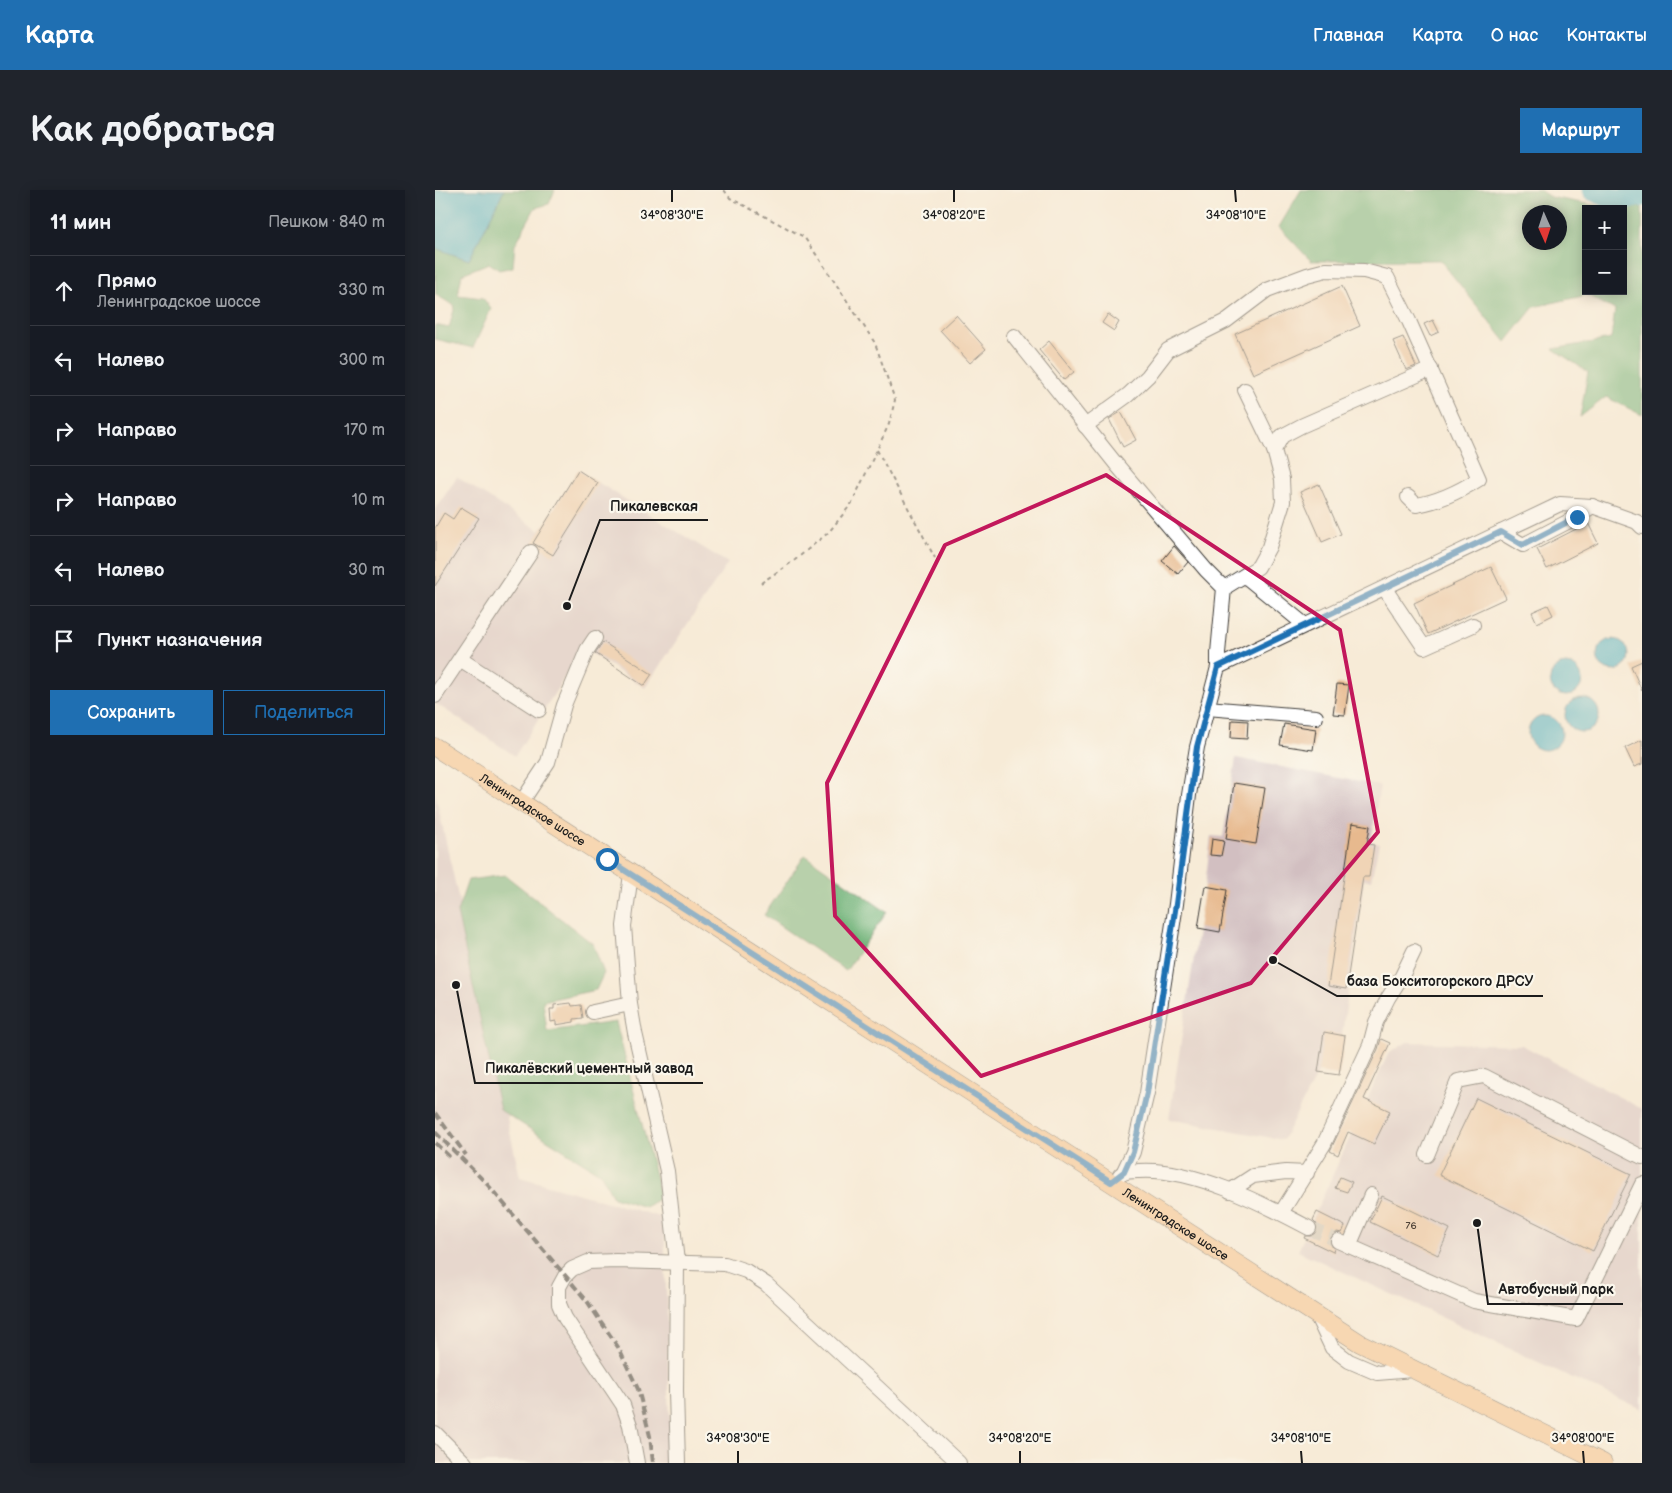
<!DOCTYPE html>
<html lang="ru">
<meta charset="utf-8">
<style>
body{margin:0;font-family:"Balsamiq Sans",sans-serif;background:#20242c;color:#f1f3f6}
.controls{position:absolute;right:15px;top:15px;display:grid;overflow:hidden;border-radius:0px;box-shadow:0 2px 12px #0003}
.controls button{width:45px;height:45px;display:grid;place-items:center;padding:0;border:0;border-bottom:1px solid #363941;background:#171b24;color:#f1f3f6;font:25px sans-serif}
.compass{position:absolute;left:1087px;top:15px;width:45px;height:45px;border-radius:50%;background:#171b24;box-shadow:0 2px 12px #0003;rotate:177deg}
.stop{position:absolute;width:15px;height:15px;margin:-11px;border:4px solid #1f6fb2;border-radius:50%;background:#fff}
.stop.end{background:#1f6fb2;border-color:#fff;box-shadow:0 1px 5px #0008}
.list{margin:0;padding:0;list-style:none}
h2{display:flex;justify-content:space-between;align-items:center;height:65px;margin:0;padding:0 20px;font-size:21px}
h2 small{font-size:16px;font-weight:400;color:#9ea1a6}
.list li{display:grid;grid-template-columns:32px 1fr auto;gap:15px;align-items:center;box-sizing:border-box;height:70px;padding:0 20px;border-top:1px solid #363941}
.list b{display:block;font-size:19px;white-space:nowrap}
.list p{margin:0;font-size:16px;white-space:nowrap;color:#9ea1a6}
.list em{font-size:16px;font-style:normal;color:#9ea1a6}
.actions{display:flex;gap:10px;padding:15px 20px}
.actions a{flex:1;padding:11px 0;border:1px solid #1f6fb2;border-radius:0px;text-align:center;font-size:18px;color:#1f6fb2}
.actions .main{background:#1f6fb2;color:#fff}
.icon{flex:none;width:28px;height:28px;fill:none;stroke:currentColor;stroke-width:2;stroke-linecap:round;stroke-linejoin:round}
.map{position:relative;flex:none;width:1207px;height:1273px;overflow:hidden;border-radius:0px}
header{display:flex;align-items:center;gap:30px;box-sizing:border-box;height:70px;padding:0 25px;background:#1f6fb2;color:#fff}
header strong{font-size:24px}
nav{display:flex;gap:28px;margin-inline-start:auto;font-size:18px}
.intro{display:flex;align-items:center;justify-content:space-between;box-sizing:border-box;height:120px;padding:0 30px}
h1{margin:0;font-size:35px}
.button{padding:12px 22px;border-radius:0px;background:#1f6fb2;color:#fff;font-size:18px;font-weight:700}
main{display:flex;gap:30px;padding:0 30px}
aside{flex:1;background:#171b24;border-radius:0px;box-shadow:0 2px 12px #0003}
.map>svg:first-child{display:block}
.industrial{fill:#d2bfc1}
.forest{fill:#6bb074;stroke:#446648;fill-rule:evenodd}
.water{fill:#44aec3;stroke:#306570}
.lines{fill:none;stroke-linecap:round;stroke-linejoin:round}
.river{stroke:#44aec3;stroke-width:21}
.building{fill:#e7b98e}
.minor-tunnel{stroke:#cbc2b2;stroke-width:14;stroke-dasharray:14 7;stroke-linecap:butt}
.minor-casing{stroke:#3d3b38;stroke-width:16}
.major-casing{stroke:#3d3b38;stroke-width:19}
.path{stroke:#3d3b38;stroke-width:2;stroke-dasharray:4 4;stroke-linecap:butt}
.minor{stroke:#fff;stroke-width:14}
.major{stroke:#f5be86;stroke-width:18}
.rail{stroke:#1c1c1c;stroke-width:4;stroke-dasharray:8 4;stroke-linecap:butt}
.route{stroke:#1f6fb2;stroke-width:6}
.marked{fill:none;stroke:#c2185b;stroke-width:4;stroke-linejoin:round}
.ticks{fill:none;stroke:#1c1c1c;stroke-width:2}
.labels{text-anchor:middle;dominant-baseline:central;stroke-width:4.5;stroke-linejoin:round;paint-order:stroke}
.number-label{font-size:10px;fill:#4f4338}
.street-label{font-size:12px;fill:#1c1c1c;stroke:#fbf7ec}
.ticks-label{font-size:12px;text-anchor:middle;fill:#1c1c1c;stroke:#fbf7ec;stroke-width:4.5;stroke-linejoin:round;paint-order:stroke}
.leader{fill:none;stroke:#1c1c1c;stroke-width:2}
.callout-dot{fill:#1c1c1c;stroke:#fbf7ec;stroke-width:2}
.callout-label{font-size:14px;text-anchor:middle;font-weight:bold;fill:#1c1c1c;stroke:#fbf7ec;stroke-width:4.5;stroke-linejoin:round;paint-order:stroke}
</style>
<header>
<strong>Карта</strong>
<nav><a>Главная</a><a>Карта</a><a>О нас</a><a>Контакты</a></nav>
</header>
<div class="intro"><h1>Как добраться</h1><a class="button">Маршрут</a></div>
<main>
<aside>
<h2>11 мин<small>Пешком · 840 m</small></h2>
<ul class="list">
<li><svg class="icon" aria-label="ahead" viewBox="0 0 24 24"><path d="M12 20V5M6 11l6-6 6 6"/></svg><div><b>Прямо</b><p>Ленинградское шоссе</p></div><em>330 m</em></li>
<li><svg class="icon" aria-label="left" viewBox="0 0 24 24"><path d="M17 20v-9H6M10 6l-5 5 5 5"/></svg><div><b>Налево</b></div><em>300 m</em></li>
<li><svg class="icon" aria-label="right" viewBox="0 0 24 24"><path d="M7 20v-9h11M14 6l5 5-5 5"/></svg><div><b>Направо</b></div><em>170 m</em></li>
<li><svg class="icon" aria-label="right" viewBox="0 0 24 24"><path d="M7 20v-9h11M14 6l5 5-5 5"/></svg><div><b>Направо</b></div><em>10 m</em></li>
<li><svg class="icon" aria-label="left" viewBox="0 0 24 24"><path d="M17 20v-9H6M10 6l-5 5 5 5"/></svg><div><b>Налево</b></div><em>30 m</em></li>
<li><svg class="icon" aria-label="arrive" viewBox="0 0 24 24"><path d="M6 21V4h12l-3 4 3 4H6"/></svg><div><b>Пункт назначения</b></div></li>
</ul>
<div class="actions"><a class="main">Сохранить</a><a>Поделиться</a></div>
</aside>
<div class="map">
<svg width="1207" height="1273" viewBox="0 0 1207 1273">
<rect width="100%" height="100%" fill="#fbf7ec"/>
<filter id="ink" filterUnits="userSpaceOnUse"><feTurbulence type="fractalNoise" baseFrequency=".02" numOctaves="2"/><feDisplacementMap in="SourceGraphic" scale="10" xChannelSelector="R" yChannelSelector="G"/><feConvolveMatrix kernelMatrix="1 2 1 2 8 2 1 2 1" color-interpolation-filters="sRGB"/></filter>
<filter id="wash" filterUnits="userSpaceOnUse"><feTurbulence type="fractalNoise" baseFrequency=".0096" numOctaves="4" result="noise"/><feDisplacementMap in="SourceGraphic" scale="20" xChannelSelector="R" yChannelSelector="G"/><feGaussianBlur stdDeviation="1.12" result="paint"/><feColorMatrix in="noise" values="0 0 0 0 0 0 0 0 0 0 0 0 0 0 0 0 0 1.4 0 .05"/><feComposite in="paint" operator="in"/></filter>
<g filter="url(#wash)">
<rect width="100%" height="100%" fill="#f7ebd7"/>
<g class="industrial">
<path d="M143,280l150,93 -83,125 -62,-40 -68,108 -80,-53v-193l22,-33 83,54z"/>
<path d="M801,568l144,28 -9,55 8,3 -8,36h-7l-22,155 3,1 -6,39 -21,-3 -35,68 -114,-21 36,-233 6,-50 12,1z"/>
<path d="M0,602l85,385 144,41 7,245h-236z"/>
<path d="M972,852l115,3 120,64v301l-344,-159 90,-197z"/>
</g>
<g class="forest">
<path d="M69,0h51l-6,14 -14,4 -20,37 -2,22 -14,3 -10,-7 -27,11 -4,21 25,3 8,11 -18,39 -38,-9v-14l14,3 6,-22 -19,-11 -1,-47 34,12z"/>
<path d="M866,0h238l11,7 63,12h-27v82h37v-82l19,-2v208l-36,-18 -26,20 8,-45 -35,-23 58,-10 4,-29 -28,-15 -53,12 -28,35 -66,-82 -129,1 -32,-34zM1124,22v30h-30v-30z"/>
<path d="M370,665l82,57 -41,59 -82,-56z"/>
<path d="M70,685l88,69 11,29 -8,17 -53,11 4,30 69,-9 45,176 -16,9 -32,-10 -12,-23 -101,-64 -43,-198 11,-32z"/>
</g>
<g class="water">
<path d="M0,0h69l-35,70 -34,-12z"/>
<circle cx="1178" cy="465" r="16"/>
<circle cx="1131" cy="490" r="16"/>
<circle cx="1147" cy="525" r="17"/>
<circle cx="1110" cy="543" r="17"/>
</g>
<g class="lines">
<path class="river" d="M1157,0l26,11 24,-5"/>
</g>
<g id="blocks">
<g class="building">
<path d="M907,96l18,40 -107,48 -18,-40z"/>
<path d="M673,124l11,8 -5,9 -12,-8z"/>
<path d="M521,125l30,34 -16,14 -30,-33z"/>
<path d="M998,130l6,12 -9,4 -6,-12z"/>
<path d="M968,147l13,29 -10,4 -13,-29z"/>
<path d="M614,151l25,31 -10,8 -25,-30z"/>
<path d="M686,222l15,28 -13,7 -14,-28z"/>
<path d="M143,280l20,13 -45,72 -20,-12z"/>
<path d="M884,294l22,50 -19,8 -22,-50z"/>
<path d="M26,317l18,11 -44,68v-58l9,-15 9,6z"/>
<path d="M1153,333l10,20 -51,26 -10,-20z"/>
<path d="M739,356l14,16 -10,12 -16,-13z"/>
<path d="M1056,377l15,31 -78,36 -14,-31z"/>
<path d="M1113,415l5,10 -16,8 -5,-11z"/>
<path d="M168,452l49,32 -8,12 -49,-33z"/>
<path d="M1207,471v30l-11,-25z"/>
<path d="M902,494l12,1 -4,30 -12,-1z"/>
<path d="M797,530l16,1 -1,18 -16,-1z"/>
<path d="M849,534l32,5 -3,21 -33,-5z"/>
<path d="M1207,550v24l-8,3 -9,-19z"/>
<path d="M799,593l31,5 -9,56 -30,-5z"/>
<path d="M917,633l18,3 -3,18 7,1 -5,32h-6l-17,112 -18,-3z"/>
<path d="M777,649l12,2 -3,15 -11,-1z"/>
<path d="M770,696l22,4 -7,42 -22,-4z"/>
<path d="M136,813l1,3 9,-1 2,13 -9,1v3l-18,3v-4l-5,1 -1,-13h4v-4z"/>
<path d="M889,842l21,4 -6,39 -21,-3z"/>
<path d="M946,849l9,4 -26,56 26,12 -16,33 -26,-12 -10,23 -8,-4 48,-102z"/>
<path d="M1041,908l155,76 -38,77 -154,-76z"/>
<path d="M905,987l12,5 -5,10 -12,-4z"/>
<path d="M947,1006l68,33 -12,26 -68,-33z"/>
<path d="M882,1022l28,14 -3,7 -5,-1 -7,5 -1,5 5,7 -1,3 -29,-14 1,-2h8l4,-4v-8l-4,-4z"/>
</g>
</g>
</g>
<g filter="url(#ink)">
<use href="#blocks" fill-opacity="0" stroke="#3d3b38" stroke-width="1"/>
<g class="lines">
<path class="minor-tunnel" d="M874,1038l29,13"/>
<g class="minor-casing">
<g id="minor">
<path d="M579,146l102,128 90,106 18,18 -6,65v14l-21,80 -8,48 -13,109 -29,189 -14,59 -9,19"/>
<path d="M810,200l29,60"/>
<path d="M650,236l43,-31 20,-19 20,-26 58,-29 41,-31 40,-15 19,-5 38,1 23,6 22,44 70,158c-19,12 -42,23 -63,26l-8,-8"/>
<path d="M1066,342l22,13 54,-28 15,-11"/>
<path d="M810,386l60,49"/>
<path d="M789,398l34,-21 11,-20 14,-45 -1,-23 -8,-29 8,-14 19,-10 130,-57"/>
<path d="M950,399l39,58 49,-22"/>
<path d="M25,469l79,51"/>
<path d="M783,477l342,-163 32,2 45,16 5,5"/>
<path d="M0,506l96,-144"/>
<path d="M772,518l109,9"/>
<path d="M86,613l27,-41 16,-57 23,-55 8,-12"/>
<path d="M196,684l-7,52 6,78 5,29 32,138 10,91 -1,129 2,72"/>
<path d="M158,822l37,-8"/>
<path d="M992,965l31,-74 26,-5 158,81"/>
<path d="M685,985c5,-4 11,-4 18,-4 54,-4 124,32 171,57"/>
<path d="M795,1001l23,-15 33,-4 21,1"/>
<path d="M846,1023l43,-69 46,-99 6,-23 12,-24 14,-22 12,-25"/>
<path d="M903,1051l136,60 102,18 66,-135"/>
<path d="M914,1056l22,-51"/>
<path d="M881,1124l16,34 17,13 28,12 36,-3"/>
<path d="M0,1243l30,30"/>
<path d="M202,1273l-7,-38 -7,-20 -58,-87 -6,-14v-17l6,-11 7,-7 16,-7 28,-1 109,3 21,7 20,13 193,179"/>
</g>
</g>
<g class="major-casing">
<g id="major">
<path id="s1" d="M0,557l925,596 243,120"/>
</g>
</g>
<g class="path">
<path d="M289,0l6,8 74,39 16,23 55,83 20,57 -6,24 -37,79 -23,29 -34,28 -34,23"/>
<path d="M442,260l58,108"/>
</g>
<use href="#minor" class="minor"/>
<use href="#major" class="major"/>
<g class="rail">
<path d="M0,923l31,42"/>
<path d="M0,942l52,52 100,117 31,46 20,42 12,47 3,27"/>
<path d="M0,953l15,14"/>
</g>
</g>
</g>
<g class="lines" filter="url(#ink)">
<path class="route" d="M172,669l504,323 13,-10 9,-20 14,-59 29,-189 21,-157 21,-80 283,-135 22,13 54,-28"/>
</g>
<path d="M0 0H1207V1273H0ZM671,285l234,155 38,202 -127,151 -270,93 -146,-160 -8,-133 118,-238z" fill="#f7ebd7" fill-opacity=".55" fill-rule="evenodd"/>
<path class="marked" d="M671,285l234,155 38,202 -127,151 -270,93 -146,-160 -8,-133 118,-238z"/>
<path class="ticks" d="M237,0v12M519,0v12M800,0l1,12M303,1261v12M585,1261v12M866,1261l1,12M1148,1261l1,12"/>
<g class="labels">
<g class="number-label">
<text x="976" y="1036">76</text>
</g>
<g class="street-label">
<text stroke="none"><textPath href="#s1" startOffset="116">Ленинградское шоссе</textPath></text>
<text stroke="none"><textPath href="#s1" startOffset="881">Ленинградское шоссе</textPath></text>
</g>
</g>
<g class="ticks-label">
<text x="237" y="29">34°08'30"E</text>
<text x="519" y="29">34°08'20"E</text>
<text x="801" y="29">34°08'10"E</text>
<text x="303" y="1252">34°08'30"E</text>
<text x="585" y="1252">34°08'20"E</text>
<text x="866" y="1252">34°08'10"E</text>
<text x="1148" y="1252">34°08'00"E</text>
</g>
<path class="leader" d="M132 416L165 330H273M838 770L902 806H1108M21 795L40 893H268M1042 1033L1053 1114H1188"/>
<g class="callout-dot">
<circle cx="132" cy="416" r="5"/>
<circle cx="838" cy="770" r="5"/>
<circle cx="21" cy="795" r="5"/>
<circle cx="1042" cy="1033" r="5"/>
</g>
<g class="callout-label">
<text x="219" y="321">Пикалевская</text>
<text x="1005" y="796">база Бокситогорского ДРСУ</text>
<text x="154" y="883">Пикалёвский цементный завод</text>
<text x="1121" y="1104">Автобусный парк</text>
</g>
</svg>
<div class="controls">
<button>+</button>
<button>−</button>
</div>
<svg class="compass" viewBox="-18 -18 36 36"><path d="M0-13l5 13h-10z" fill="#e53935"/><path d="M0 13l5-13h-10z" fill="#9ea1a6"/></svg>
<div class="stop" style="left:172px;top:669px"></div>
<div class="stop end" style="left:1142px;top:327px"></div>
</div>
</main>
